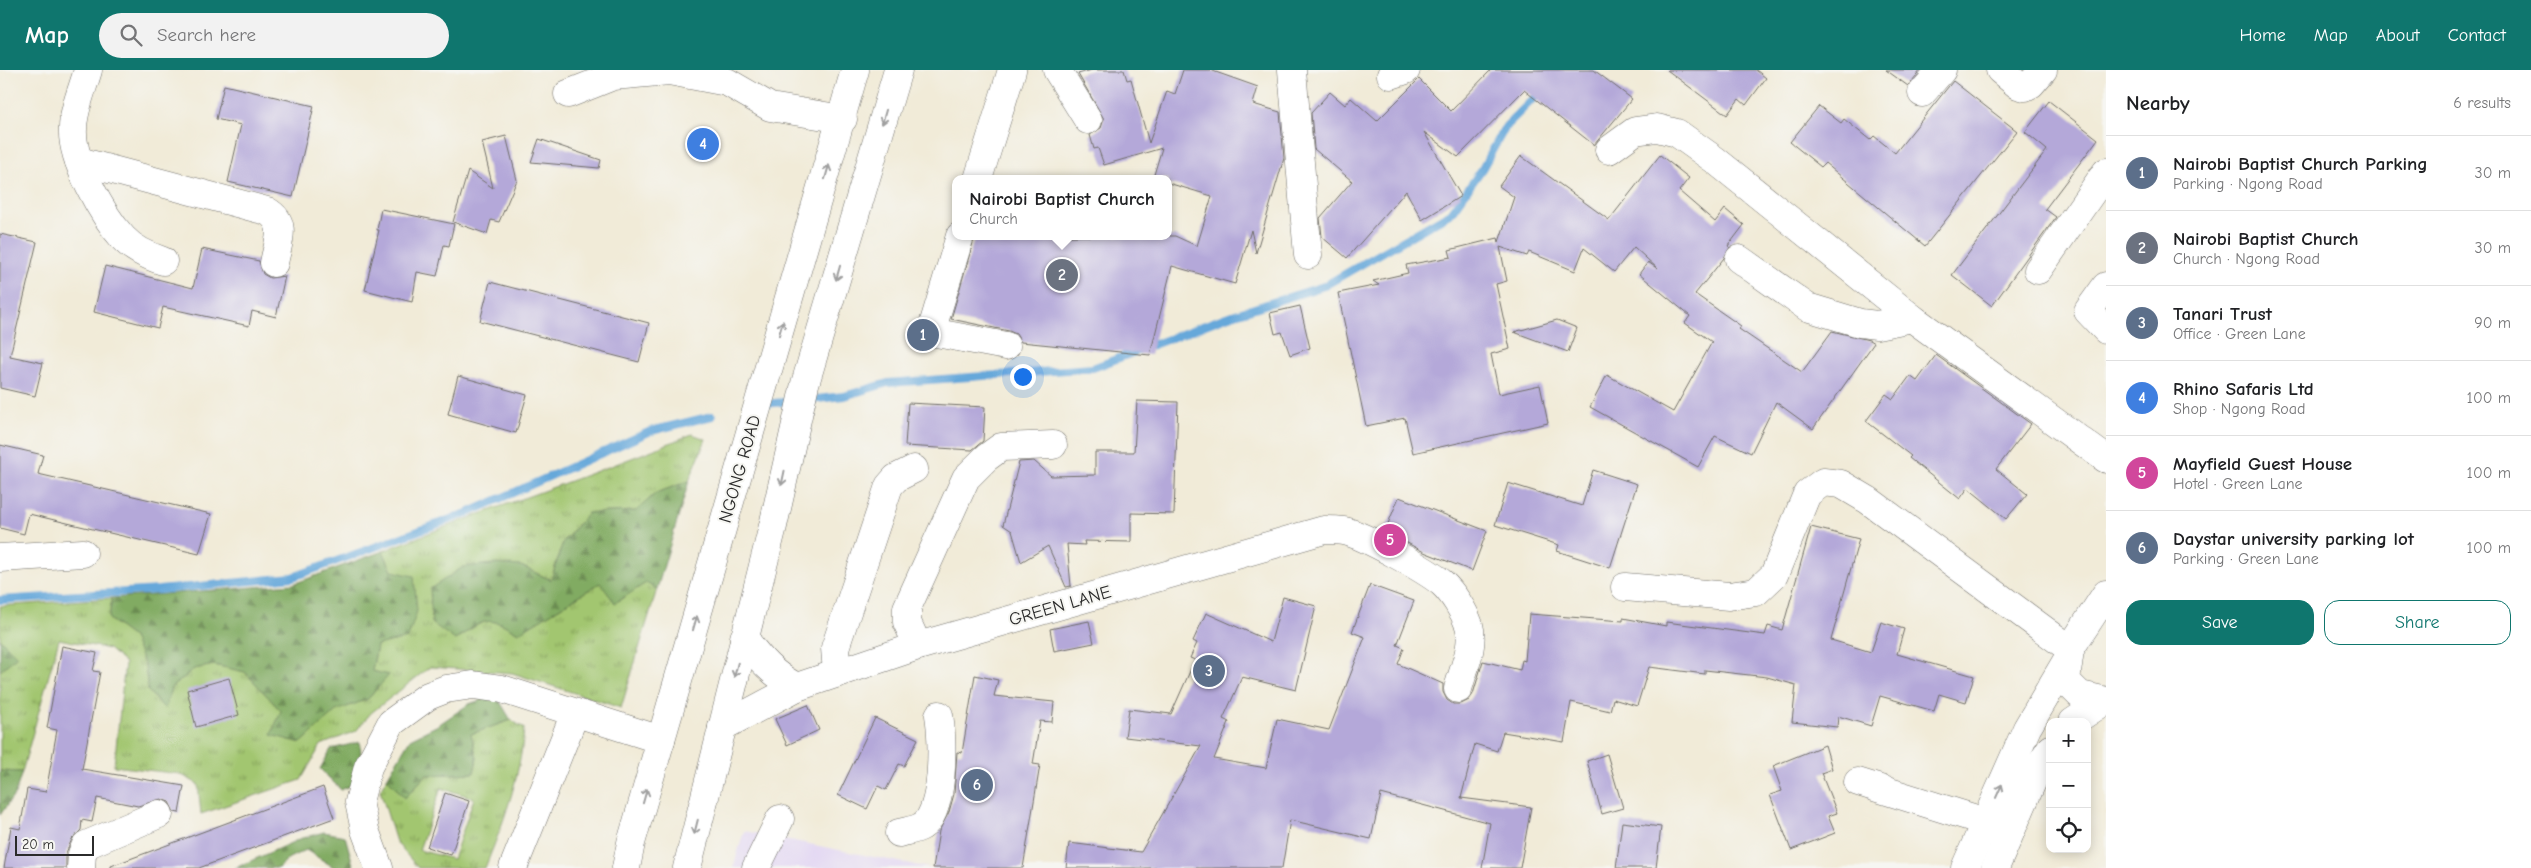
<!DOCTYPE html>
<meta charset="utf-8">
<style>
body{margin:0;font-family:"Comic Neue",sans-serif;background:#f2f2f2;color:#202124}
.controls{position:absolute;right:15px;bottom:15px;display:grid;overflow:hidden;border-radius:10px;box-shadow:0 2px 12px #0003}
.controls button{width:45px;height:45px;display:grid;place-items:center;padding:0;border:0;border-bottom:1px solid #e0e0e0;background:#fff;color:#202124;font:25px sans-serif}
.scale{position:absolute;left:15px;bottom:12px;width:79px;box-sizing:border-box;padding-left:5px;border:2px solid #2b2b2b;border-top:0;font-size:14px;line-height:18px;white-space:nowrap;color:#2b2b2b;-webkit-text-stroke:4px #f6f6f2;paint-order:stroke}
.you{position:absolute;left:1022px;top:306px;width:18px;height:18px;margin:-12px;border:4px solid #fff;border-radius:50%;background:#1a73e8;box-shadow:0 0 0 8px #1a73e833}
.badge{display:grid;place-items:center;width:32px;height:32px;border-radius:50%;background:#0f766e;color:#fff;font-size:16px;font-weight:700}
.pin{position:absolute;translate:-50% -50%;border:2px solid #fff;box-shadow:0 1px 5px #0006}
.popup{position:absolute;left:952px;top:105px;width:220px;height:65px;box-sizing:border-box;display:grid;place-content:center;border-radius:10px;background:#fff;filter:drop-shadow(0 1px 4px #0005);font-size:16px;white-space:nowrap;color:#757577}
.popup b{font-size:19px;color:#202124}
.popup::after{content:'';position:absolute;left:50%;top:100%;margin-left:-10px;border:10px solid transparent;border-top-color:#fff}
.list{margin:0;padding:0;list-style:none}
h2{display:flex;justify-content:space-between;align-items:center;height:65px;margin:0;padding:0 20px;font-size:21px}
h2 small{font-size:16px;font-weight:400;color:#757577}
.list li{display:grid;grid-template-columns:32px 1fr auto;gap:15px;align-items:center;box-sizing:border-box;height:75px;padding:0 20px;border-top:1px solid #e0e0e0}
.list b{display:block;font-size:19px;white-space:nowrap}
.list p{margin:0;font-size:16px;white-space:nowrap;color:#757577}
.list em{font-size:16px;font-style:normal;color:#757577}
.actions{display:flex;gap:10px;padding:15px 20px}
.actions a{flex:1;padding:11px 0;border:1px solid #0f766e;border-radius:15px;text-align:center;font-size:18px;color:#0f766e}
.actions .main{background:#0f766e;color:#fff}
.icon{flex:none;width:28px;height:28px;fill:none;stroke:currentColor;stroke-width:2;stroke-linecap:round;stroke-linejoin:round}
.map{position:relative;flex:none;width:2106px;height:798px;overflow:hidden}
header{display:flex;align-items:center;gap:30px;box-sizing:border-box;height:70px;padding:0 25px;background:#0f766e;color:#fff}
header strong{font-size:24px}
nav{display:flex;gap:28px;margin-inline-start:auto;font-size:18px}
.search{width:350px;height:45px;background:#f2f2f2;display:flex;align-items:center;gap:12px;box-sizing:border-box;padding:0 18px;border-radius:28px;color:#757577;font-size:19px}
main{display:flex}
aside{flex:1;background:#fff}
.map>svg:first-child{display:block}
.built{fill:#e1d4f3}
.grass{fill:url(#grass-tufts);stroke:#66784d;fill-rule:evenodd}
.forest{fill:url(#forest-firs);stroke:#566b46}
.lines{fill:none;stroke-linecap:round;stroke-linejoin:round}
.stream{stroke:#66a8da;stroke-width:8}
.building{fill:#b4a8d9}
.minor-casing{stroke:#706e68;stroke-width:29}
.major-casing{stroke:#706e68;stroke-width:29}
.minor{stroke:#fff;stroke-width:28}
.major{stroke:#fff;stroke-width:28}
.oneway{stroke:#a0a0a0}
.labels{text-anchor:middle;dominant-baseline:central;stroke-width:4;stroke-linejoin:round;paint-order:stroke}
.street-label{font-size:18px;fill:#2b2b2b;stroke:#f6f6f2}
</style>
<header>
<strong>Map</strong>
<div class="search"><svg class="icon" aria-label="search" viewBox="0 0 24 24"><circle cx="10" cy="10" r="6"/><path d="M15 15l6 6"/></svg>Search here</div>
<nav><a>Home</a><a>Map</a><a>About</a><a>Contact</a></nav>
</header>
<main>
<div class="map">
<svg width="2106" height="798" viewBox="0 0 2106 798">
<defs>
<pattern id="grass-tufts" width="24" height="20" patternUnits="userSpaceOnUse" patternTransform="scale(1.25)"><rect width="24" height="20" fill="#a2c66f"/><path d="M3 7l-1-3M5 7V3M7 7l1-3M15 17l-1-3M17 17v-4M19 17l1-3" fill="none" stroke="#84a15b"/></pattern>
<pattern id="forest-firs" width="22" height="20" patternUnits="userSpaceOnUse" patternTransform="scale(1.25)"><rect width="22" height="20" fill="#81ab62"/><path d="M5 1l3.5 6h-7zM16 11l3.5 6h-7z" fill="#6a8b51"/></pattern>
</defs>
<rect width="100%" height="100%" fill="#f6f6f2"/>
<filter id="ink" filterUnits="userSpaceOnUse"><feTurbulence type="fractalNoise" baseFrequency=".02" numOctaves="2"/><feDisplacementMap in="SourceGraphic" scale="10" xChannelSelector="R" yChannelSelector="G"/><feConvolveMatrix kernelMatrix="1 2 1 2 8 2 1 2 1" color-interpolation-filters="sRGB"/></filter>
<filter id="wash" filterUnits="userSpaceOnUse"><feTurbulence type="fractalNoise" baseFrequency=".0096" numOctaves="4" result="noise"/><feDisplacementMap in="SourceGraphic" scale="20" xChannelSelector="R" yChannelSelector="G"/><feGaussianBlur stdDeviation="1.12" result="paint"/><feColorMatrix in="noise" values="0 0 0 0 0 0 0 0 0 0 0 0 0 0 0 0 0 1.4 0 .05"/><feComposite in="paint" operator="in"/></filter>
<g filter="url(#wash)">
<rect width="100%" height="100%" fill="#f1ebd8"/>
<path class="built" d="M744,761l185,37h-196z"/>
<g class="grass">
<path d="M692,364l14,5 -17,42 -33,12 -19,18 -49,2 -25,29 -12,38 -30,-14 -66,74c27,-19 33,-27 63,-7l82,-50h46l11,6 -36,119 -109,-35 -82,-6 -59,46 -15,18 -35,14 -20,35 -100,34 -3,-30 -18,-10 -66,-8 11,-103 -16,-14 -50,-10 -37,133 -22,-1v-100l17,-15 -17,-17v-33l112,-8 -3,21 24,18 12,29 3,25 17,18 6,-21 23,-19 20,-4 31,7 36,39 20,32 34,-32 33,-12 20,-24 -16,-4 20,-100 -9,-20c102,-41 208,-75 309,-117z"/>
<path d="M511,650l13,8c-3,48 -21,96 -39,140h-67l-22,-26 -16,-52 7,-12 18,20 21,-23 48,-2 3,-15 -6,-24zM441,718l33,10 -21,61 -34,-9z"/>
</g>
<g class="forest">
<path d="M689,411l-32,108 -11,-6 -31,20 -15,-20 -82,50c-30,-20 -36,-12 -63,7l-23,-17 -2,-34 33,-22 30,-3 28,2 30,14 12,-38 25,-29 48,-2 20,-18z"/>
<path d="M383,481l9,20 22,5 3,35 -9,27 -31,7 -5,26 17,4 -21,24 -32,12 -35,32 -30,-8 10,-24 -36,-39 -31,-7 -20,4 -23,19 -6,21 -17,-18 -3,-25 -12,-29 -24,-18 3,-21 181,-14z"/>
<path d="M0,569l17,17 -17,15z"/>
<path d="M496,625l15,25 -40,14 6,24 -3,15 -48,2 -21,23 -18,-20 23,-39 28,-14 31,-21z"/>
<path d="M360,672l1,11 -5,30 -15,7 -21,-21 11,-20z"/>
<path d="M0,701l22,1 -7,22 -15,21z"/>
<path d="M324,762l21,4 9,32h-19l-29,-18 -17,8 -11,10h-43l67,-30z"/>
</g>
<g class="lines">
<g class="stream">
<path d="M808,330l36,-4 44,-13 205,-15 133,-51 98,-31 127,-73 31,-44 24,-43 34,-34"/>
<path d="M763,334l33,-3"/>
<path d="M0,530l159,-10 134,-13 177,-65 181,-81 61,-15"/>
</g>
</g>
<g id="blocks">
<g class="building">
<path d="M1092,0h32l3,10 4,-1 18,64 18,-52 8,3 8,-24h27l48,17 -5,17 27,8 4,46 -28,95 -5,-23 -16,54 -63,-18 -22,89 -129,-13 -5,-8 -7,-3 -58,-12 24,-83h200l22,10 15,-50 -44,-13v-4l-15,-1 9,-30 -58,17 -6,-17 -4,1 -4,-14 11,-7 3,-9 -26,-45z"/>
<path d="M1491,0h103l38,29 -38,46 -70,-55 -66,67 -34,-25 37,64 -39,24 -16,-29 -59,67 -25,-21 -2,-19 32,-37 -38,-32 -3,-36 19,-21 15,13 6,-7 26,23 42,-42 32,32z"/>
<path d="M1667,0h89l10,8 -20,27 -7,-6 -12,16z"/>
<path d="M1886,0h35l-13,16z"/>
<path d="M1953,11l64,50 -92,115 -100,-83 -4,4 -31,-25 29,-36 22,17 3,-4 26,21 4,-4 21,17z"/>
<path d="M224,15l90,21 -21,91 -65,-15 13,-57 -25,-6z"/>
<path d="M2049,31l49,38 -53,70 11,8 -64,89 -40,-31 95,-125 -22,-18z"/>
<path d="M506,66l11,44 -18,42 -8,-2 -4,14 -34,-12 15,-51 25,17 -11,-46z"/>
<path d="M539,69l62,21 -2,8 -68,-6z"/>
<path d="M1660,85l29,23 -10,13 36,31 10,-13 19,16 -16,21 2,1 -6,11 -29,36 46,32 -2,3 63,43 30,-41 37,9 5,3 -61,86 -37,-27 -25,51 -36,-17 -17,31 -108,-60 17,-32 66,37 39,-70 -27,-19 5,-7 -51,-42 9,-12 10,7 -24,-22 -20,25 -30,-24 -9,23 -46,-19 -2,4 -27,-9 7,34 -11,3 14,65 -19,5 8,40 41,-9 8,38 -135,30 -8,-35 -39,8 -28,-133 41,-8 -6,-4 35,-8 -2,-8 45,-8 -2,-7 49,-12 1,4 15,-45 -15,-11 22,-30 88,64z"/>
<path d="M381,139l73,15 -5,22 -5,-1 -7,31 -20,-4 -5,30 -47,-12 14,-60h-2z"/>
<path d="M0,164l37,8 -27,114 33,7 -8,33 -35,-8z"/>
<path d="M202,179l57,12 4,13 7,4 15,-2 -9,41 -24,-6 -3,15 -86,-19 -5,21 -64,-16 11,-46 88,22z"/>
<path d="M490,212l159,41 -10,39 -159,-41z"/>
<path d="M1300,236l10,42 -20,7 -8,-23 -7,2 -5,-21z"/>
<path d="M1557,250l20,8 -9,24 -54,-20z"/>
<path d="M1936,285l95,69 -35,45 31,25 -21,25 -38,-31 -8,11 -51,-41 2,-2 -45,-35 20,-27 7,5 17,-23 7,5z"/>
<path d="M458,306l69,19 -11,38 -68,-19z"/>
<path d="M1137,331l41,1 -4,112 -43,-1v29l-47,-1 1,4 -18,-1 4,42 -5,1 -18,-41 -27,16 -9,-31 -9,-6 16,-63 15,-1 17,15 44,-1v-23h39z"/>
<path d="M908,333l77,4 -2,34 -11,9 -67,-4z"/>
<path d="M0,375l43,10 -5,19 173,40 -12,40 -170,-40 -5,20 -24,-6z"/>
<path d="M1593,400l44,14 -27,84 -53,-17 2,-6 -64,-20 13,-42 74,23z"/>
<path d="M1399,427l88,34 -15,40 -48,-19 -39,-21z"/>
<path d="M1811,457l48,12 -28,101 40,12 10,-30 23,7 -7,25 77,22 -8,26 -27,-8 -5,17 -54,-15 -9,30 -33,-10 -1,11 -45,-5 4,-37 -29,-8 -62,-7v4l-56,-7 -12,39 -24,-7 -3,12 -39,-9 -7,40 -61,-10 -6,19 -22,-7 -14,54 70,9 -11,61h-38l8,-45 -109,-29 -10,45 -81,-19 -8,48h-216l3,-25 72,9 60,-106 -76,-9 4,-28 42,5 24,-54 -5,-2 7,-15 -4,-2 13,-28 65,29 12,-45 33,9 -20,84 -54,-13 -19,42 6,3 -15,37 52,9 11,-49 52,11 36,-93 -13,-5 18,-47 44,16 -17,44 7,3 -6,16 45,20v8l4,8 6,4h8l8,-4 4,-6 10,-33 37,9 2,-10 3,1 4,-47 94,7v-3l43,8v-4l99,13 3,-9 14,4z"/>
<path d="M1089,551l5,22 -40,8 -4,-22z"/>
<path d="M62,576l35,7 -4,18 7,1 -18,97 102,17 -5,27 -5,-1 -5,-10 -8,-3 -23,7 -41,-8 -5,24 -10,-2 -1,10 -9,9 -6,14v15h-62l7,-41 9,2 7,-40 19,3 11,-62 -10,-2z"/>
<path d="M975,605l23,5 -4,16 60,6 -2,20 -12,-1 -7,43 7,1 -17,103h-90l6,-37 10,-19 5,-18 3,-42 5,1z"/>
<path d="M229,608l10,37 -43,12 -9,-37z"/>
<path d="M808,635l11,25 -32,15 -12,-26z"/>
<path d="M875,648l43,21 -14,27 -5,-2 -13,26 -8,-4 -11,23 -29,-14z"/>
<path d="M1825,675l7,24 -11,4 16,40 -9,3 7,17 -44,17 -21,-55 12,-4 -9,-25z"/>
<path d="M1607,684l16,54 -21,6 -15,-53z"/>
<path d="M323,717l11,31 -135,50h-88v-2z"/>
<path d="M445,723l24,8 -18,54 -24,-8z"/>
<path d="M1622,752l39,5 -5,41h-40z"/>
</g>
</g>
</g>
<g filter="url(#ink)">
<use href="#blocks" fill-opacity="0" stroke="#706e68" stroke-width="1"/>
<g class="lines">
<g class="minor-casing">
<g id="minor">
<path d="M88,0c-5,18 -15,40 -15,59 -2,31 30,87 50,109 11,12 25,18 40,23"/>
<path d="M1057,0l31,50"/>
<path d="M1292,0l16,185"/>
<path d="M2000,0l18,15 7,2 6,-3 12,-14"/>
<path d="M1391,5l15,-5"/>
<path d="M1922,23l20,-23"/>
<path d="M568,24l45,-18 56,-5 58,11 43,25 73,12"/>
<path d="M1609,80l26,-19 22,-3 20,5 38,27 197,158 194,141"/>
<path d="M79,91l188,50c21,12 11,31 7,52"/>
<path d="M978,109l34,-109"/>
<path d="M960,166l-29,96 75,14"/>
<path d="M1739,189l68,48 53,16 17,2 35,-7"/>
<path d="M2038,200l68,-98"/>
<path d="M2106,216l-18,25 18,19"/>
<path d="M0,488l83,-5"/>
<path d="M1625,517l104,9 27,-4 18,-17 33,-81 16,-12 18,2 27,16 202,149"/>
<path d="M744,568c15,20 30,38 53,49"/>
<path d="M918,576l-11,-24v-14l59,-130 20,-20 15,-11 52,-2"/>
<path d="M837,603l-2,-25 54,-162 7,-8 18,-9"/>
<path d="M722,657l75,-40 121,-41 406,-116c7,0 14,0 20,1 20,4 82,39 98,52 11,10 22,28 27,42 6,21 -6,44 -11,64"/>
<path d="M1858,712l128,40"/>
<path d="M899,763c7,-2 17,-3 23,-7 23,-14 21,-88 17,-111"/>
<path d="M81,798l1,-14 4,-9 73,-31"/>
<path d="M379,798l-14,-38 -6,-28 9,-35 23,-44 37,-27 18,-7 27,-4 29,4 159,51"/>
<path d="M513,798l62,-155"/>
<path d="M756,798l24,-49"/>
</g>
</g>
<g class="major-casing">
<g id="major">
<path d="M2106,524l-36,55 -4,32 14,14 26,6"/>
<path d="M2073,652l30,-20"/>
<path d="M626,798l5,-25 224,-773"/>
<path d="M687,798l86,-342 32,-142 93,-314"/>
<path d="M1965,798l62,-140 40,-68"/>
<path d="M1995,798l44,-102 11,-17"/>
</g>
</g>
<use href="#minor" class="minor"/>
<use href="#major" class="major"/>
</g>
<defs><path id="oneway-shaft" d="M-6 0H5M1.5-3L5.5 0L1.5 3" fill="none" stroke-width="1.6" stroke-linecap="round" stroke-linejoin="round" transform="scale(1.25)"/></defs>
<g class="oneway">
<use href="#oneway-shaft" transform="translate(884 47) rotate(106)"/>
<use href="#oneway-shaft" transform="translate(827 102) rotate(-74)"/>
<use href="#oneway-shaft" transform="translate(838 203) rotate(106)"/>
<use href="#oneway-shaft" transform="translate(781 258) rotate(-74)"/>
<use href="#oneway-shaft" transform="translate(783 408) rotate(102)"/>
<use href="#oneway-shaft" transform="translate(695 553) rotate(-74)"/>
<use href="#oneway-shaft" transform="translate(736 600) rotate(104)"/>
<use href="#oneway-shaft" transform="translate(1999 721) rotate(-66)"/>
<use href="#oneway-shaft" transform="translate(645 726) rotate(-74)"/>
<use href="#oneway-shaft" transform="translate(696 757) rotate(104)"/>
</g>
</g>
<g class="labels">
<g class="street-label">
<text transform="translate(740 399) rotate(-74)">NGONG ROAD</text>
<text transform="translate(1060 536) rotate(-16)">GREEN LANE</text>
</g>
</g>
</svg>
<div class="controls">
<button>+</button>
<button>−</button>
<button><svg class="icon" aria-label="locate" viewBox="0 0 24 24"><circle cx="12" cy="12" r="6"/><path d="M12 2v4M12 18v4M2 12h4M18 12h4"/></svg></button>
</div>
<div class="scale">20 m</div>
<div class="you"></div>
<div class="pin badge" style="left:923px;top:265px;background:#5c6f8a">1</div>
<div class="pin badge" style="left:1062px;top:205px;background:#6b7280">2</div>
<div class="popup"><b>Nairobi Baptist Church</b>Church</div>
<div class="pin badge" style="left:1209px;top:601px;background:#5c6f8a">3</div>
<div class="pin badge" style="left:703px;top:74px;background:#3f7fe0">4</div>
<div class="pin badge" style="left:1390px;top:470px;background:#d1479c">5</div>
<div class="pin badge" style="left:977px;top:715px;background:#5c6f8a">6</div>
</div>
<aside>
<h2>Nearby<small>6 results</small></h2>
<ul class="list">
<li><span class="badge" style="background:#5c6f8a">1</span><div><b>Nairobi Baptist Church Parking</b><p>Parking · Ngong Road</p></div><em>30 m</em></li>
<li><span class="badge" style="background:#6b7280">2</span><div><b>Nairobi Baptist Church</b><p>Church · Ngong Road</p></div><em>30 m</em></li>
<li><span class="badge" style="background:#5c6f8a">3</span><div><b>Tanari Trust</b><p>Office · Green Lane</p></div><em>90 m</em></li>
<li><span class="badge" style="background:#3f7fe0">4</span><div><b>Rhino Safaris Ltd</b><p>Shop · Ngong Road</p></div><em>100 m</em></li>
<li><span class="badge" style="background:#d1479c">5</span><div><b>Mayfield Guest House</b><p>Hotel · Green Lane</p></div><em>100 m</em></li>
<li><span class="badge" style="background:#5c6f8a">6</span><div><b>Daystar university parking lot</b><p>Parking · Green Lane</p></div><em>100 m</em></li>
</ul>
<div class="actions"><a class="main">Save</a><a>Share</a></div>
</aside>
</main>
